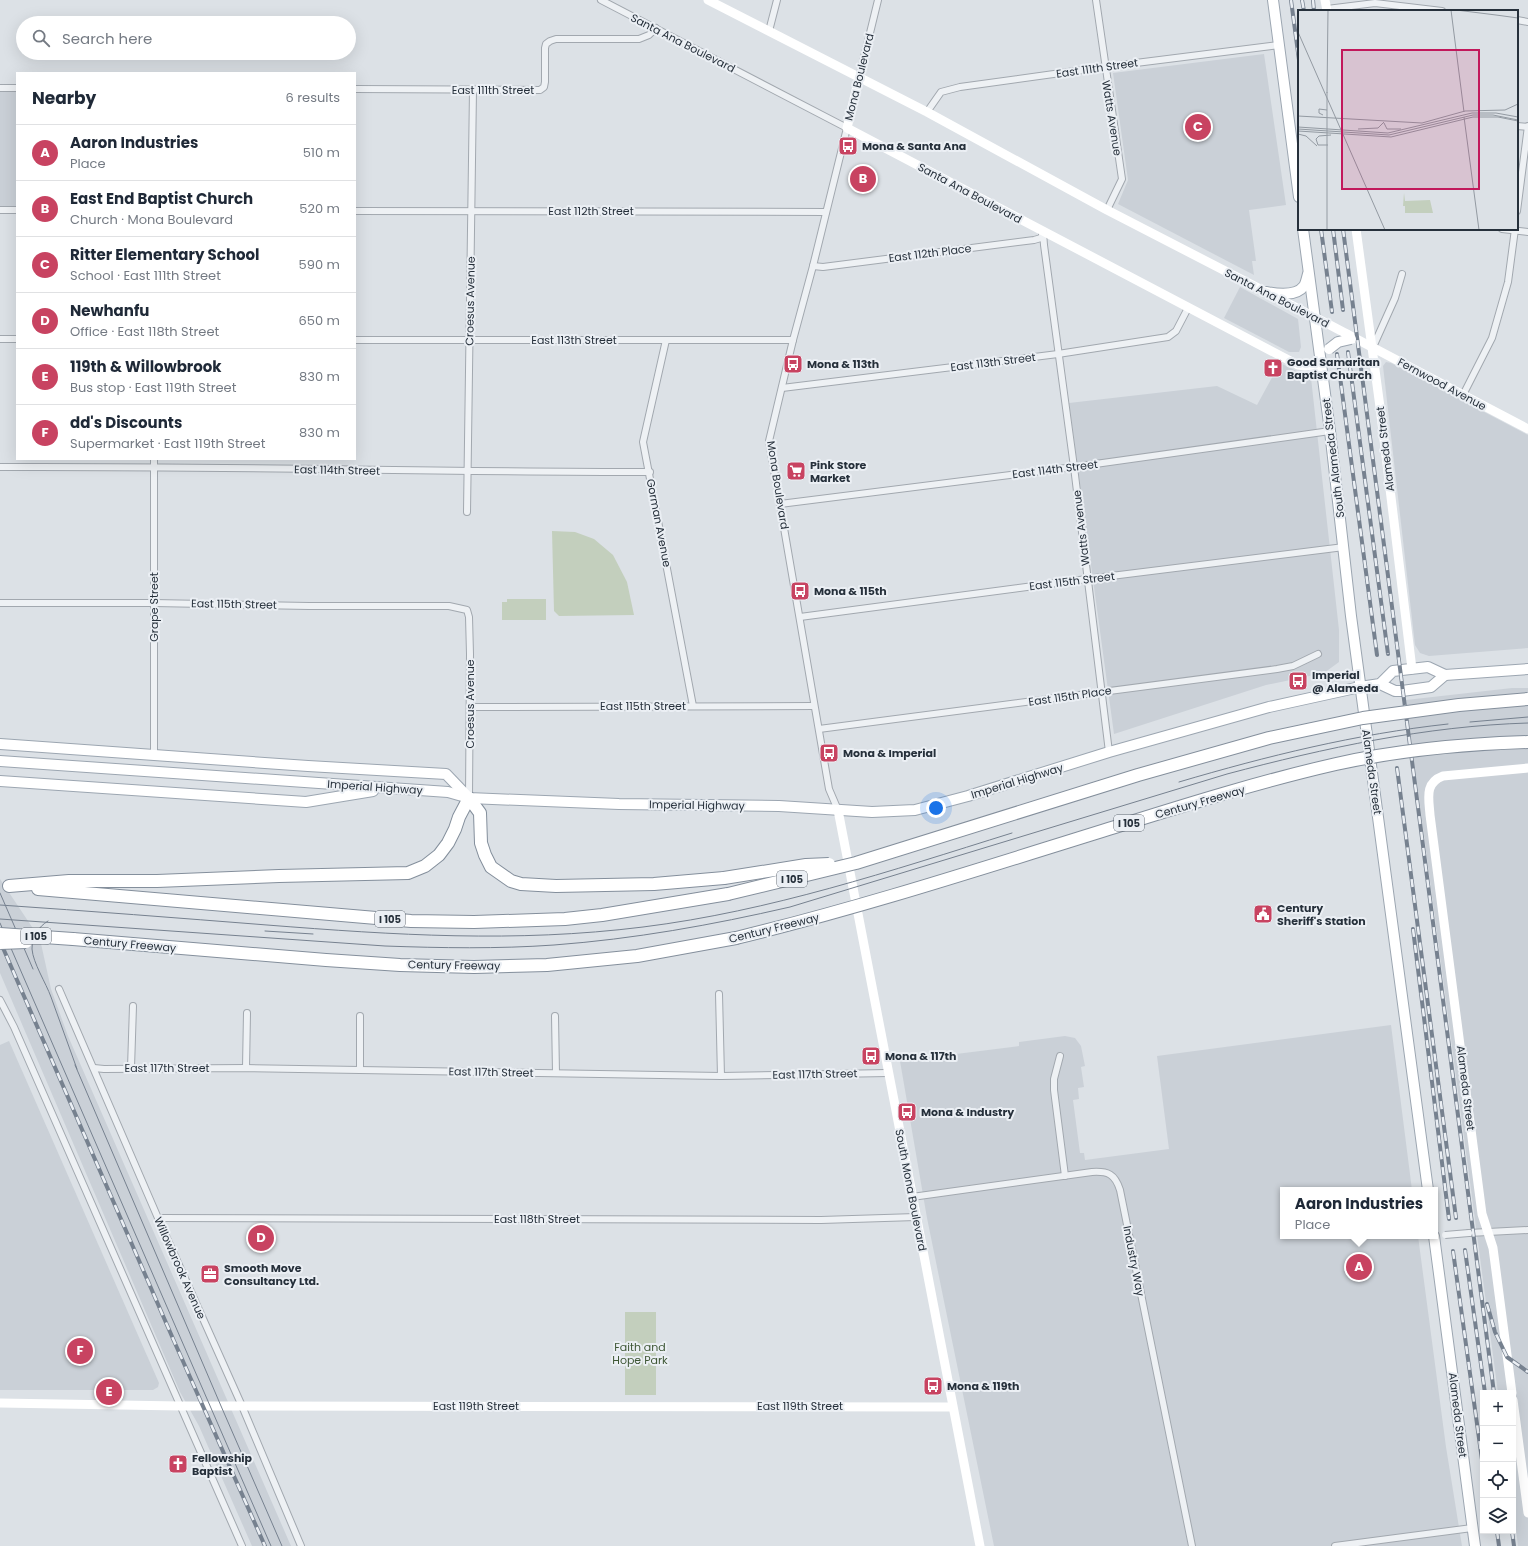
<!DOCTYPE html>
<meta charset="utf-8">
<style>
body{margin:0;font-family:Poppins,sans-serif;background:#f2f2f3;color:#1f2937}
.controls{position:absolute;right:12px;bottom:12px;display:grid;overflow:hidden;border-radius:0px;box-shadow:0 4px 16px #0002}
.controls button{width:36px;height:36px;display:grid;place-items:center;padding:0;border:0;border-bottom:1px solid #e0e1e3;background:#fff;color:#1f2937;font:20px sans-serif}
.you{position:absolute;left:936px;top:808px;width:14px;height:14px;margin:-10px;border:3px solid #fff;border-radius:50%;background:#1a73e8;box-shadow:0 0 0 6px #1a73e833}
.badge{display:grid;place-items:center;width:26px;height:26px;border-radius:50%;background:#c84361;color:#fff;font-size:13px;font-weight:700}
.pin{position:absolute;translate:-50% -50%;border:2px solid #fff;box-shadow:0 1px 4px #0006}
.popup{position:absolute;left:1280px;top:1187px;width:158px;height:52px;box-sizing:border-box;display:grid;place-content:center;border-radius:0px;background:#fff;filter:drop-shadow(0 1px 3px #0005);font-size:13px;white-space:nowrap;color:#747a83}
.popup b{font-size:15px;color:#1f2937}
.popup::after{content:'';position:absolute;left:50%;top:100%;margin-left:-8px;border:8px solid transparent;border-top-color:#fff}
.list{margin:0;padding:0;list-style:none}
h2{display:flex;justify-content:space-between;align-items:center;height:52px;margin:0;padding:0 16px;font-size:17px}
h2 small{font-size:13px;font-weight:400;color:#747a83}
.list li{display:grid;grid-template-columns:26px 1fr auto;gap:12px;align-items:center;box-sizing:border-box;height:56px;padding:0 16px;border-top:1px solid #e0e1e3}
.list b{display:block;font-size:15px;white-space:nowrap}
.list p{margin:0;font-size:13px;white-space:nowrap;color:#747a83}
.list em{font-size:13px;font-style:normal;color:#747a83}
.icon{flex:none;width:22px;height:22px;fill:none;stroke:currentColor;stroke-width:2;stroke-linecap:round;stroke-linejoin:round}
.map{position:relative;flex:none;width:1528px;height:1546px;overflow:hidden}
.search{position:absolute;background:#fff;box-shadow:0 4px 16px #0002;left:16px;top:16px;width:340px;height:44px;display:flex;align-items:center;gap:10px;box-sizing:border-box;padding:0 14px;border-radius:22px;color:#747a83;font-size:15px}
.panel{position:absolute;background:#fff;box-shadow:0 4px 16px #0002;left:16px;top:72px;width:340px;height:388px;border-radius:0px}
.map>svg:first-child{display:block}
.built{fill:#cad0d7}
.green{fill:#c3cfbd}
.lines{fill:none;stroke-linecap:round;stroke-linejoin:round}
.street-casing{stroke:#a2a8af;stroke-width:8}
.primary-casing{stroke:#9ca6b1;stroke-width:12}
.highway-casing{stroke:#848f9c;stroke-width:14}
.street{stroke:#eef1f4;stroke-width:6}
.secondary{stroke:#fff;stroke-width:9}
.primary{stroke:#fff;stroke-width:10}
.highway{stroke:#fff;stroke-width:12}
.tram{stroke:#76818f;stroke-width:1}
.rail-casing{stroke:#76818f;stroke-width:4}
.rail{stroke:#ebeff4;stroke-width:2.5;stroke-dasharray:8;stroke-linecap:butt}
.street-bridge-casing{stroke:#a2a8af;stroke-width:8;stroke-linecap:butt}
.primary-bridge-casing{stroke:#9ca6b1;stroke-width:12;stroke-linecap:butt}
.highway-bridge-casing{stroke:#848f9c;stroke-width:14;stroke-linecap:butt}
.street-bridge{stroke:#eef1f4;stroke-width:6}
.secondary-bridge{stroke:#fff;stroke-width:9}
.primary-bridge{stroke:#fff;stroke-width:10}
.highway-bridge{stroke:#fff;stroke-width:12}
.labels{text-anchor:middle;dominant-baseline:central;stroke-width:4;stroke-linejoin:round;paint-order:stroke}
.shield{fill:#ebeff4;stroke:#616972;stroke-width:1}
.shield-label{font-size:10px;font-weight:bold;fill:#26303b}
.street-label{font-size:11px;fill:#26303b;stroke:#ebeff4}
.poi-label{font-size:11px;font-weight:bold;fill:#26303b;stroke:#ebeff4;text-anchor:start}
.park-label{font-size:11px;fill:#3d5634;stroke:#ebeff4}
.inset-road{fill:none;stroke:#939aa2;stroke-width:1}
.view{fill:#c2185b;fill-opacity:0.15;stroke:#c2185b;stroke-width:2}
.inset-edge{fill:none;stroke:#26303b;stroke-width:2}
</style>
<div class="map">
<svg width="1528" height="1546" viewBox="0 0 1528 1546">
<rect width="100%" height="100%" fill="#dce1e6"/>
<g class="built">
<path d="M1264,54l22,151 -37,5 7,51h-4l2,14 -136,-71 10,-24 -15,-107z"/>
<rect x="0" y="89" width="17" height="120"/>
<path d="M1240,287l58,32 3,28 -2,5h-10l-65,-34z"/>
<path d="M1386,362l5,1 137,72v213l-99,8 -9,-3 -5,-8 -32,-279z"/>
<path d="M1280,363l31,15 28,252v32l-15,11 -58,12 -152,49 -45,-331 148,-17 40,19z"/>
<path d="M1512,688h16v858h-10l-5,-41v-112h-15l-92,-693z"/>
<path d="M0,879l40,60 11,50 17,47 223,510h-39l-53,-120 -19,-34 -180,-419z"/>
<path d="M1391,1025l21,165h-129v46h135l28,211 16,99h-468l-67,-328 -27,-157 119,-15v-4l46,-6 10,2 6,8 4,20 -4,1 3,20 -6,1 1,11 -6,1 7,53h4l1,7 84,-11 -12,-93z"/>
<path d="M9,1041l150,342 -1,4 -5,3h-153v-345z"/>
</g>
<g class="green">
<path d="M552,531l23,1 19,7 19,16 14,27 7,33 -75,1 -5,-5z"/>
<path d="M507,599h39v21h-44v-18h5z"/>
<rect x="625" y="1312" width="31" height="83"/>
</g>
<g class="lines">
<g class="street-casing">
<g id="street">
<path d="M601,0l246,128 -34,138 -20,74 -24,101 60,348 9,21"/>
<path d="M1096,0l26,179 -15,31"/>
<path d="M1327,9l48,-6 67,8"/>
<path d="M1517,20l11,2"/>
<path d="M769,31l8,-31"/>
<path d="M859,78l19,-78"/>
<path d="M0,88h17"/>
<path d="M355,89l185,1 4,-3 1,-5v-34l1,-4 4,-3 6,-2h83l10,-4 7,-7"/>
<path d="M927,112l14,-20 19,-5 144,-20 175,-22"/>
<path d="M1517,126l11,1"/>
<path d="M0,210h17"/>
<path d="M355,211l471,1"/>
<path d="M1517,211l11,-85"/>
<path d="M1502,229l26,3"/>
<path d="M1043,232l1,13 30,222 35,285"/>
<path d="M813,266l10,1 211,-27 7,-2 2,-6"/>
<path d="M0,339h17"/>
<path d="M355,340h438"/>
<path d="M666,340l-23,102 50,264"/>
<path d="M1373,347l22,-49 7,-24"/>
<path d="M782,388l276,-34 110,-17 8,-6 12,-23"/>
<path d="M1463,395l29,-57 16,-56 7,-53"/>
<path d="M0,467c217,-1 433,5 650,5"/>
<path d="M780,504l294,-37 256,-36"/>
<path d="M467,512l6,-422"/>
<path d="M0,603h154l155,3h140l18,4 2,7 1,37 -1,144"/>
<path d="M800,617l287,-38 257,-32"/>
<path d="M471,707l343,-1"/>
<path d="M819,729l458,-60 16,-3 25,-12"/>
<path d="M154,755v-296"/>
<path d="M59,989l99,229 84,188 59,140"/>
<path d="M719,994l2,82"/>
<path d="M0,1000l14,27 228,519"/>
<path d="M360,1016v54"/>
<path d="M555,1016l1,57"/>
<path d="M1060,1056l-6,23v11l11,86"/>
<path d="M94,1068l10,1 142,-1 475,8 167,-3"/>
<path d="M131,1068l2,-62"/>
<path d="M246,1068l1,-55"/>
<path d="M912,1197l180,-25c16,-1 23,2 28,18l72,356"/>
<path d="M158,1218l663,2 95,-3"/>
<path d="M1469,1233l59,-3"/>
<path d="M1335,1546l137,-18"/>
</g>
</g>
<g class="primary-casing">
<g id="primary">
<path d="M1273,0l26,197"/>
<path d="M1303,229l27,202 21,185 77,574"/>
<path d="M1266,292c11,2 30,5 38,-6 2,-3 3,-9 4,-12"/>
<path d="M1380,684l15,7h7l29,-4 14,-12"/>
<path d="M0,744l308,22 138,8 23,24"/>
<path d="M0,761l448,31 21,6 150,6 160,2 93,6 43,-2 53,-14 141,-44 160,-45 91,-20 20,-3 13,-13 35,-4 17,8 83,-6"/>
<path d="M0,781l306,21 67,-11"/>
<path d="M1434,1236l41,310"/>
</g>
</g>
<g class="highway-casing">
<g id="highway">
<path d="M9,886l60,-5h88l122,-5 129,-3 17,-7 14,-11 9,-12 7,-14 4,-12 10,-19 11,15 1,30 4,12 6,12 20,14 10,3 35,2 98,-2 70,-6"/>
<path d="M38,889l373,32 63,1 91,-3 37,-4 126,-21"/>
<path d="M73,939l253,21 74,5 74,2 73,-2 90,-9 99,-18"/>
</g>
</g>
<use href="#street" class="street"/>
<g class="secondary">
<path d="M708,0l219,112 180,98 221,114"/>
<path d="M1325,0l2,11"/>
<path d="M859,78l-12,50 451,237 7,1 16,-2"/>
<path d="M1356,229l24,178 32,262"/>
<path d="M1347,334l181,95"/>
<path d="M838,810l142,736"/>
<path d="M1512,1393l-19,-145 -11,-34 -52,-399c-1,-16 -6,-32 13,-39l85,-8"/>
<path d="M1513,1400l15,113"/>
<path d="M0,1403l180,3 772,1"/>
</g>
<use href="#primary" class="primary"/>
<use href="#highway" class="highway"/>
<g class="tram">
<path d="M1470,722l58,-5"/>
<path d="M1179,782c88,-26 177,-48 269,-58"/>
<path d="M0,893l33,76"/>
<path d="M0,905c89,6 178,13 267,20 128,10 248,18 376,2 128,-16 247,-56 369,-94"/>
<path d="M0,919l385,27c56,2 113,3 169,-1 80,-6 158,-20 236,-38l437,-133c98,-26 199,-48 301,-51"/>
<path d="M48,921c-10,6 -16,16 -16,28 1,14 14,34 19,48 9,24 17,48 26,72"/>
<path d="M0,923l271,623"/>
<path d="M265,931l48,3"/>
<path d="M75,1065l146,341 61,140"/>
</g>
<g class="rail-casing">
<g id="rail">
<path d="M1291,0l8,60"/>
<path d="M1302,0l2,11"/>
<path d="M1313,0l1,11"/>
<path d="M1321,229l11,83"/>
<path d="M1333,229l10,81"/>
<path d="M1343,229l151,1164"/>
<path d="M1348,352l40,302"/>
<path d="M1337,354l40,301"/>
<path d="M1397,768l59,450"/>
<path d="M1413,929l36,290"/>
<path d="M0,941l174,400 91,205"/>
<path d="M1465,1250l20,143"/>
<path d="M1453,1251l30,216"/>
<path d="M1487,1304l8,28 12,25 21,15"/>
<path d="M1497,1531l2,15"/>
<path d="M1512,1531l2,15"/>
</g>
</g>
<use href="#rail" class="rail"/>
<g class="street-bridge-casing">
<path id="street-bridge" d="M1445,1235l24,-2"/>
</g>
<g class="primary-bridge-casing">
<path id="primary-bridge" d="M1329,349l9,-7 13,-3"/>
</g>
<g class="highway-bridge-casing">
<g id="highway-bridge">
<path d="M724,878l82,-13 23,-1"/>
<path d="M728,894l128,-31 282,-88 131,-37 94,-20 96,-13 69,-6"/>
<path d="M0,934l73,5"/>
<path d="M736,938c128,-31 253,-72 379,-111 73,-23 147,-46 221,-63 63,-14 128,-20 192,-22"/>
<path d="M0,943l26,-1"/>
</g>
</g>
<use href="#street-bridge" class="street-bridge"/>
<path class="secondary-bridge" d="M1328,324l19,10"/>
<use href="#primary-bridge" class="primary-bridge"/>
<use href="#highway-bridge" class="highway-bridge"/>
</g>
<defs>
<g id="bus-square" transform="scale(1)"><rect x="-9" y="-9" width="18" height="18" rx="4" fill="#c84361" stroke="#ebeff4"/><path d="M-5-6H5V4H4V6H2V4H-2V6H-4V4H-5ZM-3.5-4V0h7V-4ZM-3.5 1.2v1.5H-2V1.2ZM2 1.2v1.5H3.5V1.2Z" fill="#fff"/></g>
<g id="church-square" transform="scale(1)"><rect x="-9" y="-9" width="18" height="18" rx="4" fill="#c84361" stroke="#ebeff4"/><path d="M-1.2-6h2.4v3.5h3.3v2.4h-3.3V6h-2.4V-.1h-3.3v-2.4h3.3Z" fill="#fff"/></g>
<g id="supermarket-square" transform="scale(1)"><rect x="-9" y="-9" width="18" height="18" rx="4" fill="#c84361" stroke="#ebeff4"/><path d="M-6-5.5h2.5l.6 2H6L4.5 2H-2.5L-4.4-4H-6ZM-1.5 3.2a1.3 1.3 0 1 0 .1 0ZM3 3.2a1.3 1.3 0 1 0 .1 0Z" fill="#fff"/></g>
<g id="civic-square" transform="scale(1)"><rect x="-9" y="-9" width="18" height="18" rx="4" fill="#c84361" stroke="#ebeff4"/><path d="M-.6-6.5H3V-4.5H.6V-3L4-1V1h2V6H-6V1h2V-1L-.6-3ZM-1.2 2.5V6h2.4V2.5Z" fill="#fff"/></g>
<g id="office-square" transform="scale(1)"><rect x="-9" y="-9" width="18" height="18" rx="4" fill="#c84361" stroke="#ebeff4"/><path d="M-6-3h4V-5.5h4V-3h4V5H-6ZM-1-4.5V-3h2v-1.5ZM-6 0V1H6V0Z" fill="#fff"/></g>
</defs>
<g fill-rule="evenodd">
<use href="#bus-square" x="848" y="146"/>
<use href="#bus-square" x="793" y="364"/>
<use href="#church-square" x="1273" y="368"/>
<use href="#supermarket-square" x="796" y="471"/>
<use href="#bus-square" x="800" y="591"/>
<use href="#bus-square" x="1298" y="681"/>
<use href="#bus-square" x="829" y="753"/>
<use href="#civic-square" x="1263" y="914"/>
<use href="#bus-square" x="871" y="1056"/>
<use href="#bus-square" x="907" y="1112"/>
<use href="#office-square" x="210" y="1274"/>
<use href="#bus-square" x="933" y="1386"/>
<use href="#church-square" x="178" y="1464"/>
</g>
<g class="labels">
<g class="shield">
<rect x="1114" y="815" width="30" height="16" rx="3"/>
<rect x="777" y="871" width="30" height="16" rx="3"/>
<rect x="375" y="911" width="30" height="16" rx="3"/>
<rect x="21" y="928" width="30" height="16" rx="3"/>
</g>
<g class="shield-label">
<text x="1129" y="823">I 105</text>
<text x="792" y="879">I 105</text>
<text x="390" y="919">I 105</text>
<text x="36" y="936">I 105</text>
</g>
<g class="street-label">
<text transform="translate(683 43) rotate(27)">Santa Ana Boulevard</text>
<text transform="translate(1097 68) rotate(-8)">East 111th Street</text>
<text transform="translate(859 77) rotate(-76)">Mona Boulevard</text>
<text x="493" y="90">East 111th Street</text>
<text transform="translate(1112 118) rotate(81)">Watts Avenue</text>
<text transform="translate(970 193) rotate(28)">Santa Ana Boulevard</text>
<text x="591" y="211">East 112th Street</text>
<text transform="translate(930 253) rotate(-7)">East 112th Place</text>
<text transform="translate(1277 298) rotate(27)">Santa Ana Boulevard</text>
<text transform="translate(470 301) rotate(-89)">Croesus Avenue</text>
<text x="574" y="340">East 113th Street</text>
<text transform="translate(993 362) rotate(-7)">East 113th Street</text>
<text transform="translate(1442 384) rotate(28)">Fernwood Avenue</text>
<text transform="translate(1385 449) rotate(-97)">Alameda Street</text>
<text transform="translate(1333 458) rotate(-97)">South Alameda Street</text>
<text transform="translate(1055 469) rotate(-7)">East 114th Street</text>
<text transform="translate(337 470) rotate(1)">East 114th Street</text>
<text transform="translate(778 485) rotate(81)">Mona Boulevard</text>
<text transform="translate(659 523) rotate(79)">Gorman Avenue</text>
<text transform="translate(1081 528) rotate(-97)">Watts Avenue</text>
<text transform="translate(1072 581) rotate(-7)">East 115th Street</text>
<text transform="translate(234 604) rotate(1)">East 115th Street</text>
<text transform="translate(154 607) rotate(-90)">Grape Street</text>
<text transform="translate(1070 696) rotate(-8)">East 115th Place</text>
<text transform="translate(470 704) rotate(-90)">Croesus Avenue</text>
<text x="643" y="706">East 115th Street</text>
<text transform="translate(1372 772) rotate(82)">Alameda Street</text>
<text transform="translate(1017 781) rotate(-17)">Imperial Highway</text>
<text transform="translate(375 787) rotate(4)">Imperial Highway</text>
<text transform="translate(1200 802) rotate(-16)">Century Freeway</text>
<text transform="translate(697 805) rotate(1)">Imperial Highway</text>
<text transform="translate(774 928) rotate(-14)">Century Freeway</text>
<text transform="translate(130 944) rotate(5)">Century Freeway</text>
<text transform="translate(454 965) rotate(1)">Century Freeway</text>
<text x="167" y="1068">East 117th Street</text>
<text transform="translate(491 1072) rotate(1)">East 117th Street</text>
<text transform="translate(815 1074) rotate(-1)">East 117th Street</text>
<text transform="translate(1466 1088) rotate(83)">Alameda Street</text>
<text transform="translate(911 1190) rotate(79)">South Mona Boulevard</text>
<text x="537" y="1219">East 118th Street</text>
<text transform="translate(1134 1261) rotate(79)">Industry Way</text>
<text transform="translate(180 1268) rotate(66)">Willowbrook Avenue</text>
<text x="476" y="1406">East 119th Street</text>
<text x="800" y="1406">East 119th Street</text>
<text transform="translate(1458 1415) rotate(83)">Alameda Street</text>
</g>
<g class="poi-label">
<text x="862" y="146">Mona &amp; Santa Ana</text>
<text x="1287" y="362">Good Samaritan<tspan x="1287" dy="13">Baptist Church</tspan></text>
<text x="807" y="364">Mona &amp; 113th</text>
<text x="810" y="465">Pink Store<tspan x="810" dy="13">Market</tspan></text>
<text x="814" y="591">Mona &amp; 115th</text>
<text x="1312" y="675">Imperial<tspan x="1312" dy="13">@ Alameda</tspan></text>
<text x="843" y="753">Mona &amp; Imperial</text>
<text x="1277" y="908">Century<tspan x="1277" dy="13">Sheriff's Station</tspan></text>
<text x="885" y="1056">Mona &amp; 117th</text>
<text x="921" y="1112">Mona &amp; Industry</text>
<text x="224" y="1268">Smooth Move<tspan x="224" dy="13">Consultancy Ltd.</tspan></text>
<text x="947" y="1386">Mona &amp; 119th</text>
<text x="192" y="1458">Fellowship<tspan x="192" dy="13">Baptist</tspan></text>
</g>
<g class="park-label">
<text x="640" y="1347">Faith and<tspan x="640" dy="13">Hope Park</tspan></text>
</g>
</g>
<g transform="translate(1298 10)">
<rect width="220" height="220" fill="#dce1e6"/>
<path d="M106,183l1,8 25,-1 3,13h-28v-7h-2z" fill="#c3cfbd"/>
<path class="inset-road" d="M153,0l13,102M158,0l40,5M198,5l22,3M0,22l87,198M29,83l1,-83M25,105l-4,-2v-4l8,1M0,106l124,7 43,-12 40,-1 13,-6M166,107l15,113M86,113l3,6h14M0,117l90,6 84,-20h24l22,4M0,119l91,6 84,-20h20l25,5M60,119l20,-1 6,-6M0,121l93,6 82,-20h25l20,4M0,124l8,2 11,10M30,135h-10l-2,-6 3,-3 12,-1M29,220v-138"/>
<path class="view" d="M44,40h137v139h-137z"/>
<rect width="220" height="220" class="inset-edge"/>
</g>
</svg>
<div class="controls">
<button>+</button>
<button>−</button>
<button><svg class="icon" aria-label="locate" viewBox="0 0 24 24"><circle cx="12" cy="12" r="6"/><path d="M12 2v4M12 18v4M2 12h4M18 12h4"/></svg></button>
<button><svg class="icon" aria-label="layers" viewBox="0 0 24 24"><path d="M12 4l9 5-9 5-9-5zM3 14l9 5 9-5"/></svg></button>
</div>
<div class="you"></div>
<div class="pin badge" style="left:1359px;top:1267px">A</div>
<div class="popup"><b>Aaron Industries</b>Place</div>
<div class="pin badge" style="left:863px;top:179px">B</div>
<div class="pin badge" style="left:1198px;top:127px">C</div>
<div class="pin badge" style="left:261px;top:1238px">D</div>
<div class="pin badge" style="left:109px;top:1392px">E</div>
<div class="pin badge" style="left:80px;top:1351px">F</div>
<div class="search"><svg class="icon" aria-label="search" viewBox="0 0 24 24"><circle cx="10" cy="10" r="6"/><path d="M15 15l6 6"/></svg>Search here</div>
<section class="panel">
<h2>Nearby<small>6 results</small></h2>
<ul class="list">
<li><span class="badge">A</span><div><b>Aaron Industries</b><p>Place</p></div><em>510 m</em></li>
<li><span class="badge">B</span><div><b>East End Baptist Church</b><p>Church · Mona Boulevard</p></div><em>520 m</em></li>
<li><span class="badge">C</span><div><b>Ritter Elementary School</b><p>School · East 111th Street</p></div><em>590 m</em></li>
<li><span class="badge">D</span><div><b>Newhanfu</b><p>Office · East 118th Street</p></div><em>650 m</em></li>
<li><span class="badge">E</span><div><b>119th &amp; Willowbrook</b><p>Bus stop · East 119th Street</p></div><em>830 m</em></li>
<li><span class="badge">F</span><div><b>dd's Discounts</b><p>Supermarket · East 119th Street</p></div><em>830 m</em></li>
</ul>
</section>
</div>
